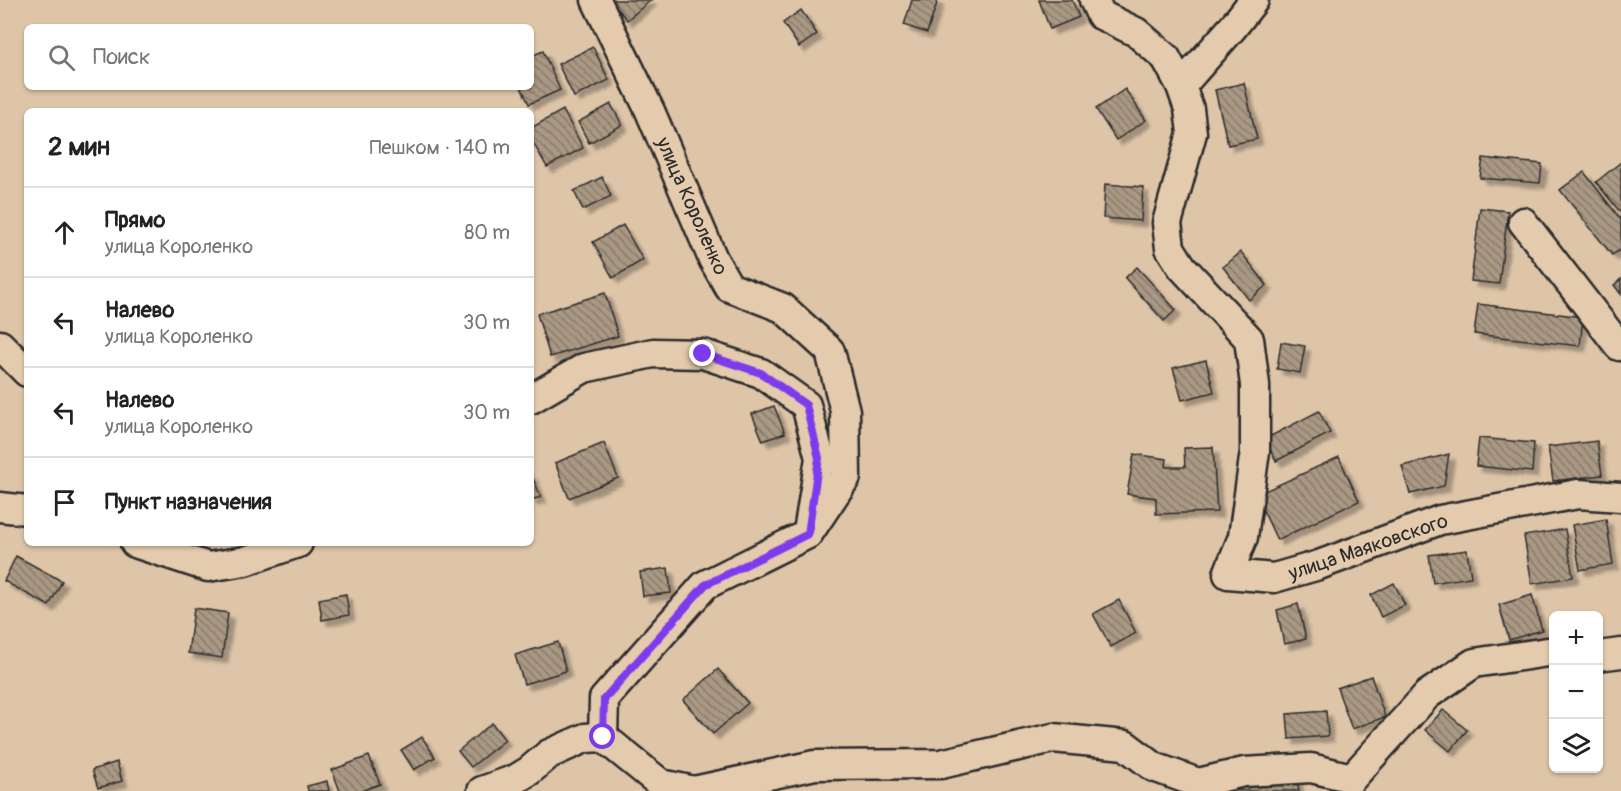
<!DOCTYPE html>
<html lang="ru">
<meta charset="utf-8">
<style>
body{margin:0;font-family:Pangolin,sans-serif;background:#f6f6f6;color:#222}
.controls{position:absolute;right:18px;bottom:18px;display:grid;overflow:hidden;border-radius:9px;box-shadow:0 2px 4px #0004}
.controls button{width:54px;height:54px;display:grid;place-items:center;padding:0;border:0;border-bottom:2px solid #e0e0e0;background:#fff;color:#222;font:30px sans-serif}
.stop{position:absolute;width:18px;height:18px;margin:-14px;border:4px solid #7c3aed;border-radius:50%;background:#fff}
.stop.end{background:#7c3aed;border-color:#fff;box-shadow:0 2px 6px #0008}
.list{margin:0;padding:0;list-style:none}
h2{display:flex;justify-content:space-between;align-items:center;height:78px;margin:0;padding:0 24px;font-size:26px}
h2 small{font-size:20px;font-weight:400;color:#767676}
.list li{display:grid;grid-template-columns:39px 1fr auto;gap:18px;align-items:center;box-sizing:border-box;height:90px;padding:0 24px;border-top:2px solid #e0e0e0}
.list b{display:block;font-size:22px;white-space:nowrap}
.list p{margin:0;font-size:20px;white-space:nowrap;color:#767676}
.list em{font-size:20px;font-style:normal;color:#767676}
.icon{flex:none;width:33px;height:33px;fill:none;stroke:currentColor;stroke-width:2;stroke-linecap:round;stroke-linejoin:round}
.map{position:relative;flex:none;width:1621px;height:791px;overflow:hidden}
.search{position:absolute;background:#fff;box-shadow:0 2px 4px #0004;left:24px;top:24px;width:510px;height:66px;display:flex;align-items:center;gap:15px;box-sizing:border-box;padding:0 21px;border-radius:9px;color:#767676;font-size:22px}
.panel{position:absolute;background:#fff;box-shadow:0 2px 4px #0004;left:24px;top:108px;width:510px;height:438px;border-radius:9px}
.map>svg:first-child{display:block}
.building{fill:url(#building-back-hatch);stroke:#2b2b2b;stroke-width:1.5;filter:url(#shadow)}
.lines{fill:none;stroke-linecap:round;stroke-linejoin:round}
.street-casing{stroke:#2b2b2b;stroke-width:33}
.street{stroke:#e5cbad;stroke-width:28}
.route{stroke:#7c3aed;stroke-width:8}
.labels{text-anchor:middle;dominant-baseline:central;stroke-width:4.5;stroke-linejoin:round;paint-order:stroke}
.street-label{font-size:20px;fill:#2b2b2b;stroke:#e5cbad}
</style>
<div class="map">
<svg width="1621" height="791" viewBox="0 0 1621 791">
<defs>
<pattern id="building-back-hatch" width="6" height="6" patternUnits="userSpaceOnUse" patternTransform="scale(1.5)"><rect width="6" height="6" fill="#a99883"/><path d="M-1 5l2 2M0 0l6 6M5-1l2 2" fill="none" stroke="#8a7c6b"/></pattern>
<filter id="shadow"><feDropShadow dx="5.5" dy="5.5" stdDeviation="1.5" flood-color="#0004"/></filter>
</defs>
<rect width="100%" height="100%" fill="#dec5a8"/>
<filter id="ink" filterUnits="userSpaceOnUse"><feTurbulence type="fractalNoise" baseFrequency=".0167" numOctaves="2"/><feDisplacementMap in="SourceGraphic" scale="12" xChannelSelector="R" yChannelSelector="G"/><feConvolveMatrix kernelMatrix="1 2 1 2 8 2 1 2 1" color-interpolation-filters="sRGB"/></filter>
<g filter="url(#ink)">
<g class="building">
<path d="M611,0h40l-24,20z"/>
<path d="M912,0h26l-11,33 -23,-8z"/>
<path d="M1039,0h33l7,17 -29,12z"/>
<path d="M801,10l16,24 -18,13 -16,-24z"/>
<path d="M593,47l16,33 -35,17 -16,-33z"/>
<path d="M543,51l17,39 -31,14 -8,-17h10v-31z"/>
<path d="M1244,83l13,56 -29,6 -13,-55z"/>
<path d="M1125,89l21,31 -30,20 -20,-31z"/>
<path d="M611,104l11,21 -33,18 -11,-21z"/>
<path d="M563,110l20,38 -36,19 -16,-28v-11z"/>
<path d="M1483,158l59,6 -2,19 -60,-5z"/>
<path d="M1621,162v51l-25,-31z"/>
<path d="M1584,172l37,48v29l-9,6 -52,-65z"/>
<path d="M602,177l9,19 -28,14 -9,-19z"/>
<path d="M1105,184l38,3 -2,34 -38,-3z"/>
<path d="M1480,208l28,3 -9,73 -28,-3z"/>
<path d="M623,225l20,35 -30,18 -20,-36z"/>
<path d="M1241,252l26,33 -18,15 -26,-33z"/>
<path d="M1137,267l39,43 -12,11 -39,-43z"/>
<path d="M1621,279v15l-7,-9z"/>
<path d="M605,293l13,43 -68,21 -13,-43z"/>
<path d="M1478,304l105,13 -3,29 -106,-12z"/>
<path d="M1281,342l24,4 -5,27 -23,-4z"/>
<path d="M1206,360l8,32 -32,8 -9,-32z"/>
<path d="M774,406l11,27 -22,8 -11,-27z"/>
<path d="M1319,411l11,22 -54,28 -11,-22z"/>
<path d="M1479,438l55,5 -2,29 -56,-6z"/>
<path d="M1597,441l5,34 -49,6 -5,-34z"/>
<path d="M604,443l14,35 -49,20 -14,-35z"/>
<path d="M1213,447l4,65 -61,2v-16l-29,-4 7,-40 33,5 -1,8h19l-1,-19z"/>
<path d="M1449,454l-5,32 -34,8 -8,-28z"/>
<path d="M1339,457l20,44 -82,39 -21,-45z"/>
<path d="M531,473l10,24 -10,3z"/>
<path d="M1606,519l7,45 -33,6 -8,-45z"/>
<path d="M1565,529l8,48 -41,7 -8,-48z"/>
<path d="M1467,550l4,27 -38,6 -4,-28z"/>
<path d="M16,556l46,25 -13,25 -45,-25z"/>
<path d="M668,568l3,25 -28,3 -3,-24z"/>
<path d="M1394,583l11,22 -24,12 -10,-22z"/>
<path d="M346,594l3,21 -27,5 -3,-21z"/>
<path d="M1532,595l10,35 -33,10 -10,-35z"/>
<path d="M1119,600l17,33 -25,14 -18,-33z"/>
<path d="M1298,604l8,35 -22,5 -7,-34z"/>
<path d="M194,608l34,5 -6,45 -34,-5z"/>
<path d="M558,642l8,29 -42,13 -9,-29z"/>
<path d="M718,669l30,34 -35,31 -30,-34z"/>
<path d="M1371,676l14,41 -33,12 -15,-41z"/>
<path d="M1443,710l24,20 -17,21 -25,-21z"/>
<path d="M1326,711l2,25 -39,3 -2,-25z"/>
<path d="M492,723l13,17 -34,27 -13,-16z"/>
<path d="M422,737l13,20 -21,13 -13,-20z"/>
<path d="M369,756l11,28 -19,7h-21l-8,-21z"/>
<path d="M117,762l5,19 -24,7 -6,-18z"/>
<path d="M1296,776l3,15h-65v-2z"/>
<path d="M327,781l2,10h-21l-1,-5z"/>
</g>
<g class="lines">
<g class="street-casing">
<g id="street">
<path d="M596,0l54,111 63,148 16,28 54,21 47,43 15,60 1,66 -38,57 -103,51 -101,114 -1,38"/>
<path d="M1094,0l7,15 35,17 30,26 15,28 8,23 3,24 -25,90 3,25 12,19 67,72 6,46v66l-12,86 -15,37 46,4 45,-13 121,-45 138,-26 43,3"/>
<path d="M1181,86l52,-59 21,-27"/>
<path d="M1523,222l96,124 2,-2"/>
<path d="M0,345l27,27"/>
<path d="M531,399l53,-31 69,-15 50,1 58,19 45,32 14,53 -11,68"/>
<path d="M0,507l27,3"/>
<path d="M135,543l73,24 37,-6 53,-18"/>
<path d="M1598,656l23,-3"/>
<path d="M482,791l34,-12 13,-8 20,-17 36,-16 18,-1 58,47 33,7 121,-26 126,-1 112,-26 72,7 29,22 44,16 46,-11 67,-4 41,10 75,-83 47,-32 80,-12"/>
</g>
</g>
<use href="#street" class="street"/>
</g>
</g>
<g class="lines" filter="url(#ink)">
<path class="route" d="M603,737l1,-38 101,-114 103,-51 11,-76 -13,-53 -45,-32 -58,-19"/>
</g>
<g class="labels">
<g class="street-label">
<text transform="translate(692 206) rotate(66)">улица Короленко</text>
<text transform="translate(1368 547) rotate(-19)">улица Маяковского</text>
</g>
</g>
</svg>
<div class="controls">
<button>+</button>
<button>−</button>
<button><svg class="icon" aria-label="layers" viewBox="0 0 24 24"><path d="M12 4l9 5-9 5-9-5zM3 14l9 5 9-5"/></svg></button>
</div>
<div class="stop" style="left:603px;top:737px"></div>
<div class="stop end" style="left:703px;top:354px"></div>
<div class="search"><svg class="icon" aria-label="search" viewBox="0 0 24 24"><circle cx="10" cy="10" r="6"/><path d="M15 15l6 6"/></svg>Поиск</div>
<section class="panel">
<h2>2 мин<small>Пешком · 140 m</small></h2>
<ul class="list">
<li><svg class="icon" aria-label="ahead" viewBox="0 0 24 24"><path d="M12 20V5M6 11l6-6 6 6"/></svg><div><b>Прямо</b><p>улица Короленко</p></div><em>80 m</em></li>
<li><svg class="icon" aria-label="left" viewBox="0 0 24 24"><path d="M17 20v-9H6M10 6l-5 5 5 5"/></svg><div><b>Налево</b><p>улица Короленко</p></div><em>30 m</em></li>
<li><svg class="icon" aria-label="left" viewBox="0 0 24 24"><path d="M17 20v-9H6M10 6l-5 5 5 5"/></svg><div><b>Налево</b><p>улица Короленко</p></div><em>30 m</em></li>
<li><svg class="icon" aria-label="arrive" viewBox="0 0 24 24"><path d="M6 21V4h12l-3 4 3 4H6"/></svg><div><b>Пункт назначения</b></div></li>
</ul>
</section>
</div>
